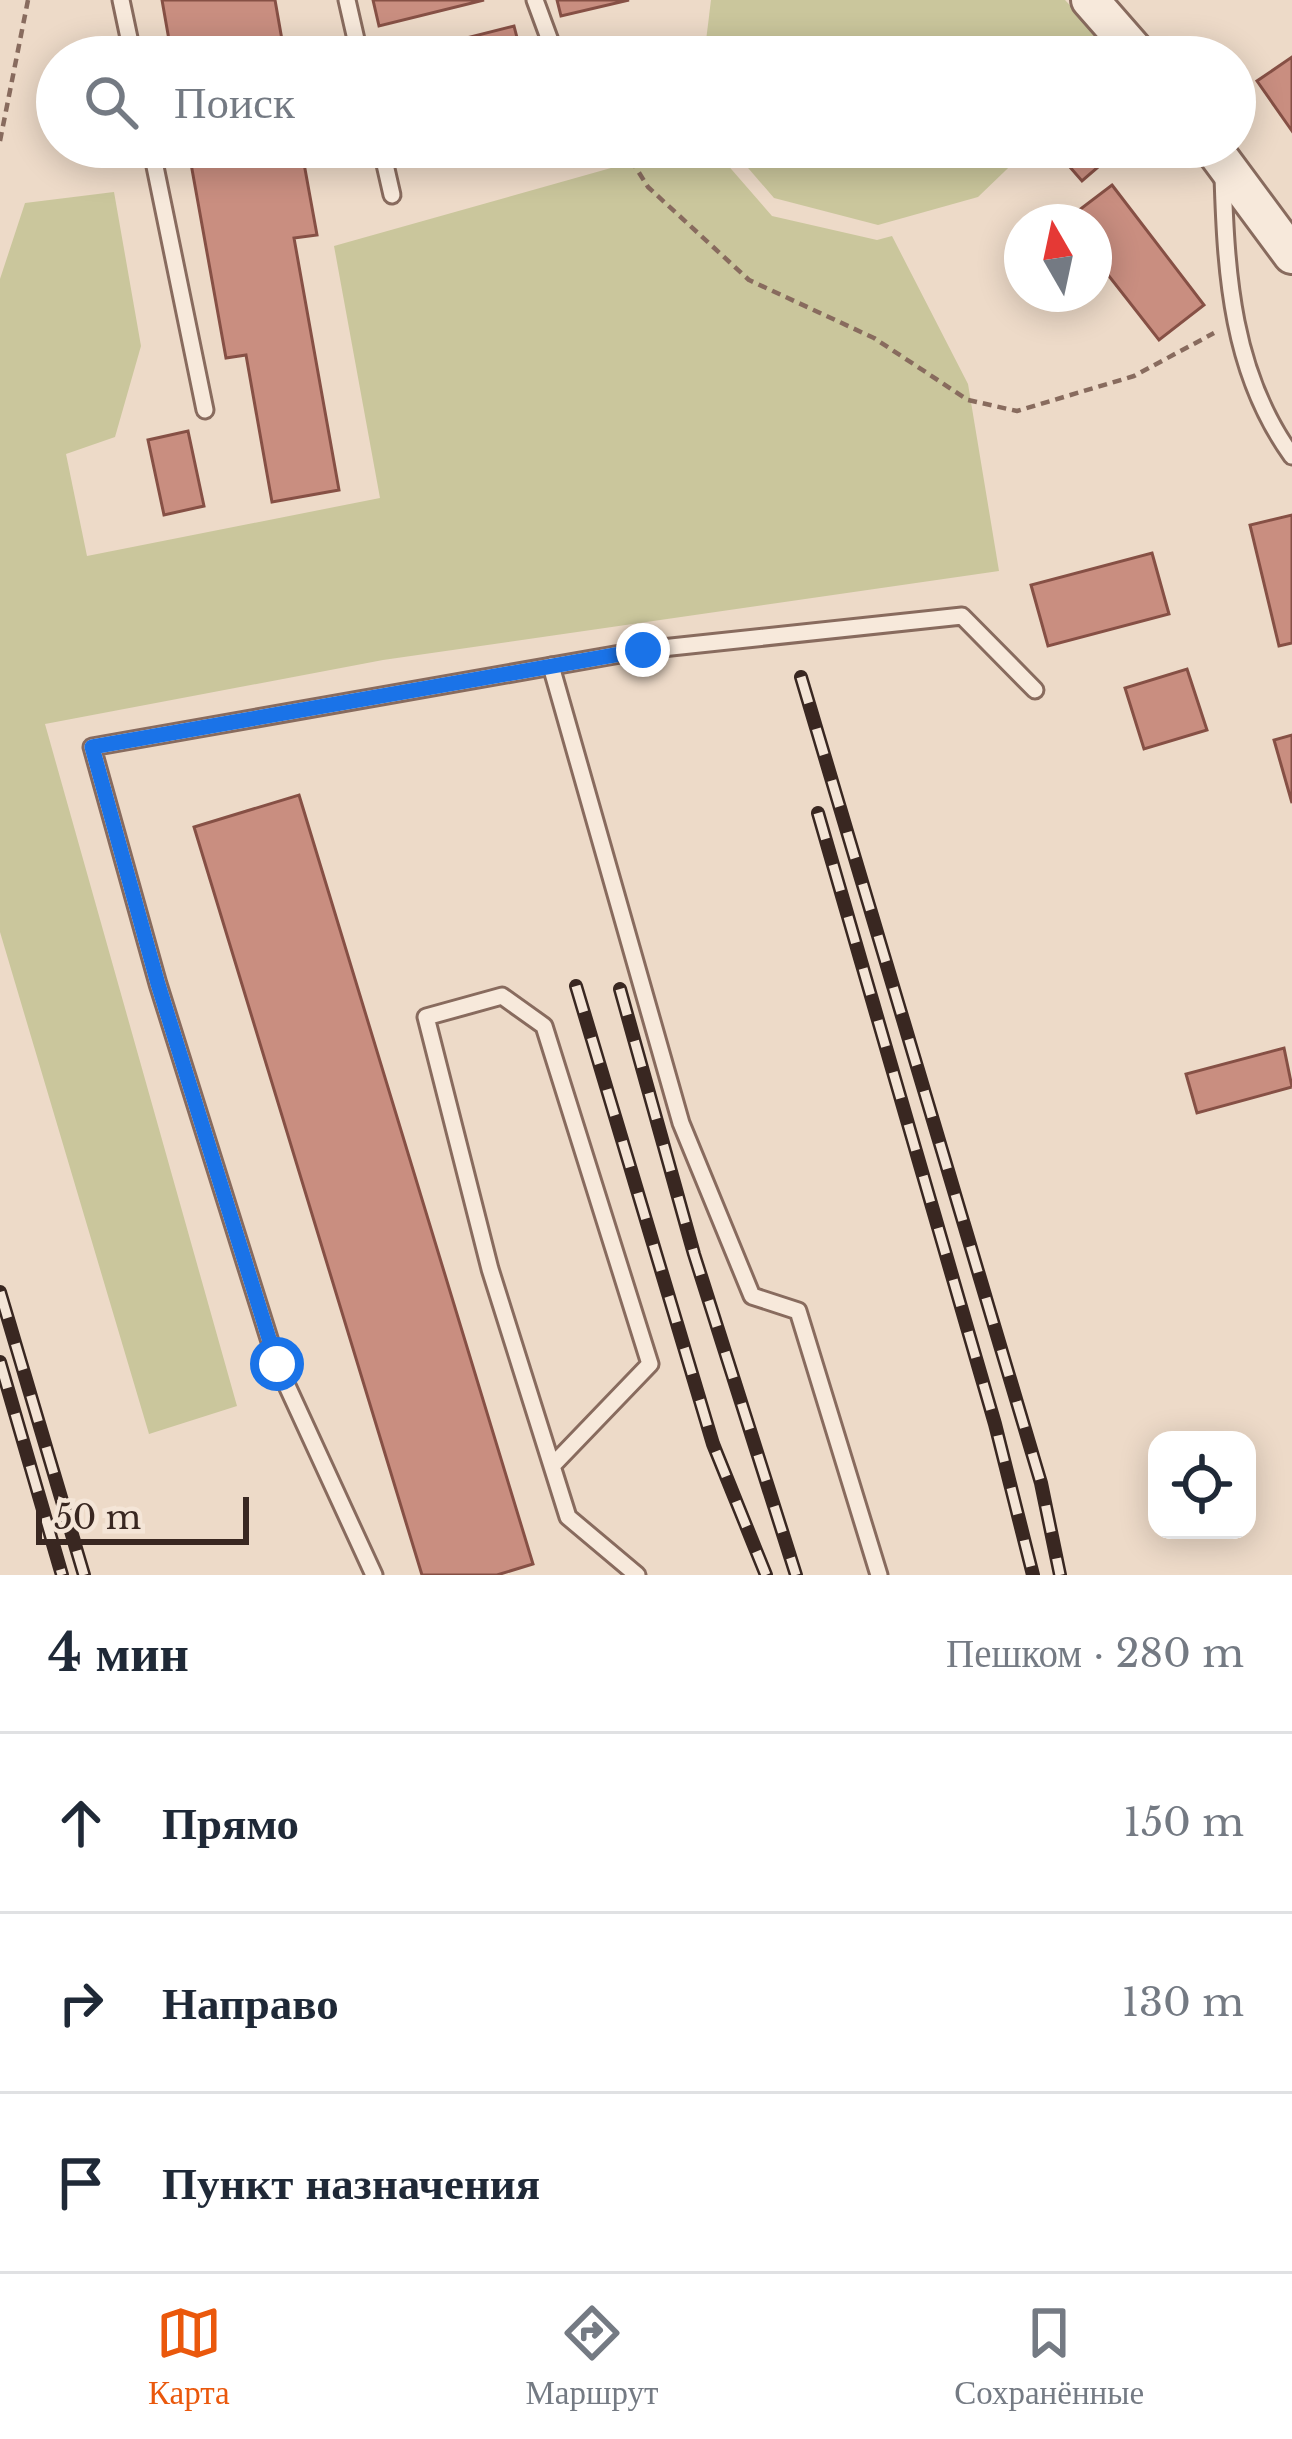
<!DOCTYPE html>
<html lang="ru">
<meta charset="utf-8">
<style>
body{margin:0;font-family:"Libre Baskerville",serif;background:#f2f2f3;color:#1f2937}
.controls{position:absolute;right:36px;bottom:36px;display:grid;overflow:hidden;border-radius:24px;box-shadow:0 6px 30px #0003}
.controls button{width:108px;height:108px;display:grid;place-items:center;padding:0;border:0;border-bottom:3px solid #e0e1e3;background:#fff;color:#1f2937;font:60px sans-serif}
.compass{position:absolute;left:1004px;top:204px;width:108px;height:108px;border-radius:50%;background:#fff;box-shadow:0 6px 30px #0003;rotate:351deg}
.scale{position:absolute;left:36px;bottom:30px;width:213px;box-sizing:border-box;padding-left:12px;border:6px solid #392721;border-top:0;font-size:33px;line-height:42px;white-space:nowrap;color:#392721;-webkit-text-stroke:9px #f4e5d7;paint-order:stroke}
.stop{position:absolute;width:36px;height:36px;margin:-27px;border:9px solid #1a73e8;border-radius:50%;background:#fff}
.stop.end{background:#1a73e8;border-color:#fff;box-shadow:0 3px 12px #0008}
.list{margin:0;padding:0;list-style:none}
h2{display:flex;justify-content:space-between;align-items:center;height:156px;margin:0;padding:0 48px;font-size:51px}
h2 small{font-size:39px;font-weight:400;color:#747a83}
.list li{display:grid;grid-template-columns:78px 1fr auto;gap:36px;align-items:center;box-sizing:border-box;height:180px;padding:0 48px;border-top:3px solid #e0e1e3}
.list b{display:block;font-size:45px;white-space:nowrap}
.list em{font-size:39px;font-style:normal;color:#747a83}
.icon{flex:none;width:66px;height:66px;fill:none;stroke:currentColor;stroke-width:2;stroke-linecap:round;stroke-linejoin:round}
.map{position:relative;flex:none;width:1292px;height:1575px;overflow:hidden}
.search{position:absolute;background:#fff;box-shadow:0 6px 30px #0003;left:36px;right:36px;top:36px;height:132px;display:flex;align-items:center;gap:30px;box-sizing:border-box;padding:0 42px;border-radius:66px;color:#747a83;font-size:45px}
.sheet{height:696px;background:#fff}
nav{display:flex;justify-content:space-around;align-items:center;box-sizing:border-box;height:168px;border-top:3px solid #e0e1e3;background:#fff;font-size:33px;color:#747a83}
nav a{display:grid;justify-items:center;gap:6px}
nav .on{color:#ea580c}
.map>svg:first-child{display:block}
.green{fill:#cac69c}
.building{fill:#c98e80;stroke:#865045;stroke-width:3}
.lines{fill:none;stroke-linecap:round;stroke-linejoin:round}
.service-casing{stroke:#886b5e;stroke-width:21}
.tertiary-casing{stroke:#886b5e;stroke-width:42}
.path{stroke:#886b5e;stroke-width:4.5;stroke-dasharray:9 6;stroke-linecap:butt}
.service{stroke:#f7e9db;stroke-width:15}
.tertiary{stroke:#f7e9db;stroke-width:36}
.rail-casing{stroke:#392721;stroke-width:14}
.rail{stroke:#f4e5d7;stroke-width:9;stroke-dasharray:27;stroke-linecap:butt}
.route{stroke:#1a73e8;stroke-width:15}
</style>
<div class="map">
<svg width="1292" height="1575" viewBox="0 0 1292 1575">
<rect width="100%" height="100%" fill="#eddac8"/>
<g class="green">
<path d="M711,0h354l53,57h-414z"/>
<path d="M658,147h54l60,69 105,24 15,-4 76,148 31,187 -616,89 -338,64 192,682 -88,28 -149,-502v-653l25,-76 89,-11 27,154 -26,91 -49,17 21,102 293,-58 -46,-252 316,-89z"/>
<path d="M730,147h300l-52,50 -100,28 -104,-27z"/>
</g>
<g class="building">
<path d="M162,0h113l10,57h-113z"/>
<path d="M373,0h111l-105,26z"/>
<path d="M557,0h72l-68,16z"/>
<path d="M514,26l8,31h-131z"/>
<path d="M1292,57v74l-35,-50z"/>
<path d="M188,147h113l16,88 -23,3 45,252 -67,12 -26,-147 -20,3z"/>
<path d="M1060,147h34l11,14 -23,20 -26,-30z"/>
<path d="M1112,185l92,120 -45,35 -65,-83v-35l-28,-2z"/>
<path d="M188,431l16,75 -40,9 -16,-75z"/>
<path d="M1292,515v128l-13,3 -29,-121z"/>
<path d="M1152,553l17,61 -121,32 -17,-61z"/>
<path d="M1187,669l20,61 -63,19 -19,-61z"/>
<path d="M1292,735v68l-18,-63z"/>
<path d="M299,795l234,769 -36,11h-75l-228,-748z"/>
<path d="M1284,1048l8,39 -95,26 -11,-39z"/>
</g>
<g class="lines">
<g class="service-casing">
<g id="service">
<path d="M121,0l12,57"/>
<path d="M347,0l13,57"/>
<path d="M535,0l21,57"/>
<path d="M151,147l54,263"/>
<path d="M381,147l11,48"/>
<path d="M1223,176c3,99 9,197 69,280"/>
<path d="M551,666l130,457 71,173 46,15 81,264"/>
<path d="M552,1466l98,-102 -106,-338 -42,-30 -76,21 64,252 78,248 69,58"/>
<path d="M374,1575l-97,-211 -119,-380 -66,-237 551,-97 319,-34 73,74"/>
</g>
</g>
<g class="tertiary-casing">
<g id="tertiary">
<path d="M1090,0l50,57"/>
<path d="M1212,147l80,108"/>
</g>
</g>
<g class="path">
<path d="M0,141l28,-141"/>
<path d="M623,147l25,40 101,93 125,58 94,62 49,11 117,-35 80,-43"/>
</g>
<use href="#service" class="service"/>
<use href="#tertiary" class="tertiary"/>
<g class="rail-casing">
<g id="rail">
<path d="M801,677l240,806 19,92"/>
<path d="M818,813l177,611 38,151"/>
<path d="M576,986l137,458 53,131"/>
<path d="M620,989l74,265 102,321"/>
<path d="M0,1292l84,283"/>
<path d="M0,1362l62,213"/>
</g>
</g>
<use href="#rail" class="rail"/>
</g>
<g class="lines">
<path class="route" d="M277,1364l-119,-380 -66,-237 551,-97"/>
</g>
</svg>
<div class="controls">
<button><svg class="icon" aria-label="locate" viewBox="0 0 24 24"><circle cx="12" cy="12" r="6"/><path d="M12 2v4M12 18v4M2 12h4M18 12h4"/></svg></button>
</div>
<svg class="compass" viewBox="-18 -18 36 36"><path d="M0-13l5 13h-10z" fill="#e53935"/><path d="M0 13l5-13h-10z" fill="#747a83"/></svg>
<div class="scale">50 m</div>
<div class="stop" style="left:277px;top:1364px"></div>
<div class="stop end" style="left:643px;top:650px"></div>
<div class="search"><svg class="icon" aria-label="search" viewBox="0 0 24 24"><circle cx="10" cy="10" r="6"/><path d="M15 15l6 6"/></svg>Поиск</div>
</div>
<section class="sheet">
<h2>4 мин<small>Пешком · 280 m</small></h2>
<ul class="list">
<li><svg class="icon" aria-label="ahead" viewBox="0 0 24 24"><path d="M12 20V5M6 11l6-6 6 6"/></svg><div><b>Прямо</b></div><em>150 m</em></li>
<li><svg class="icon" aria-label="right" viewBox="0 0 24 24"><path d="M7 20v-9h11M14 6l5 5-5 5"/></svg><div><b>Направо</b></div><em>130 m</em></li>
<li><svg class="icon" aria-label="arrive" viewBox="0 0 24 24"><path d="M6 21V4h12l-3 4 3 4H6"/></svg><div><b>Пункт назначения</b></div></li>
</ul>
</section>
<nav>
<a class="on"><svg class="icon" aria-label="map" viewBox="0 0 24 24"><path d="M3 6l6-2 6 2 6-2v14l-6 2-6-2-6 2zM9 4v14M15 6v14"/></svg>Карта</a>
<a><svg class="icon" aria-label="directions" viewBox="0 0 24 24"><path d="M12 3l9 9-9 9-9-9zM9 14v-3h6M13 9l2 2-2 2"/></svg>Маршрут</a>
<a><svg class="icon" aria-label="saved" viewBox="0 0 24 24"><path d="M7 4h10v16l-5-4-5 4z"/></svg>Сохранённые</a>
</nav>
